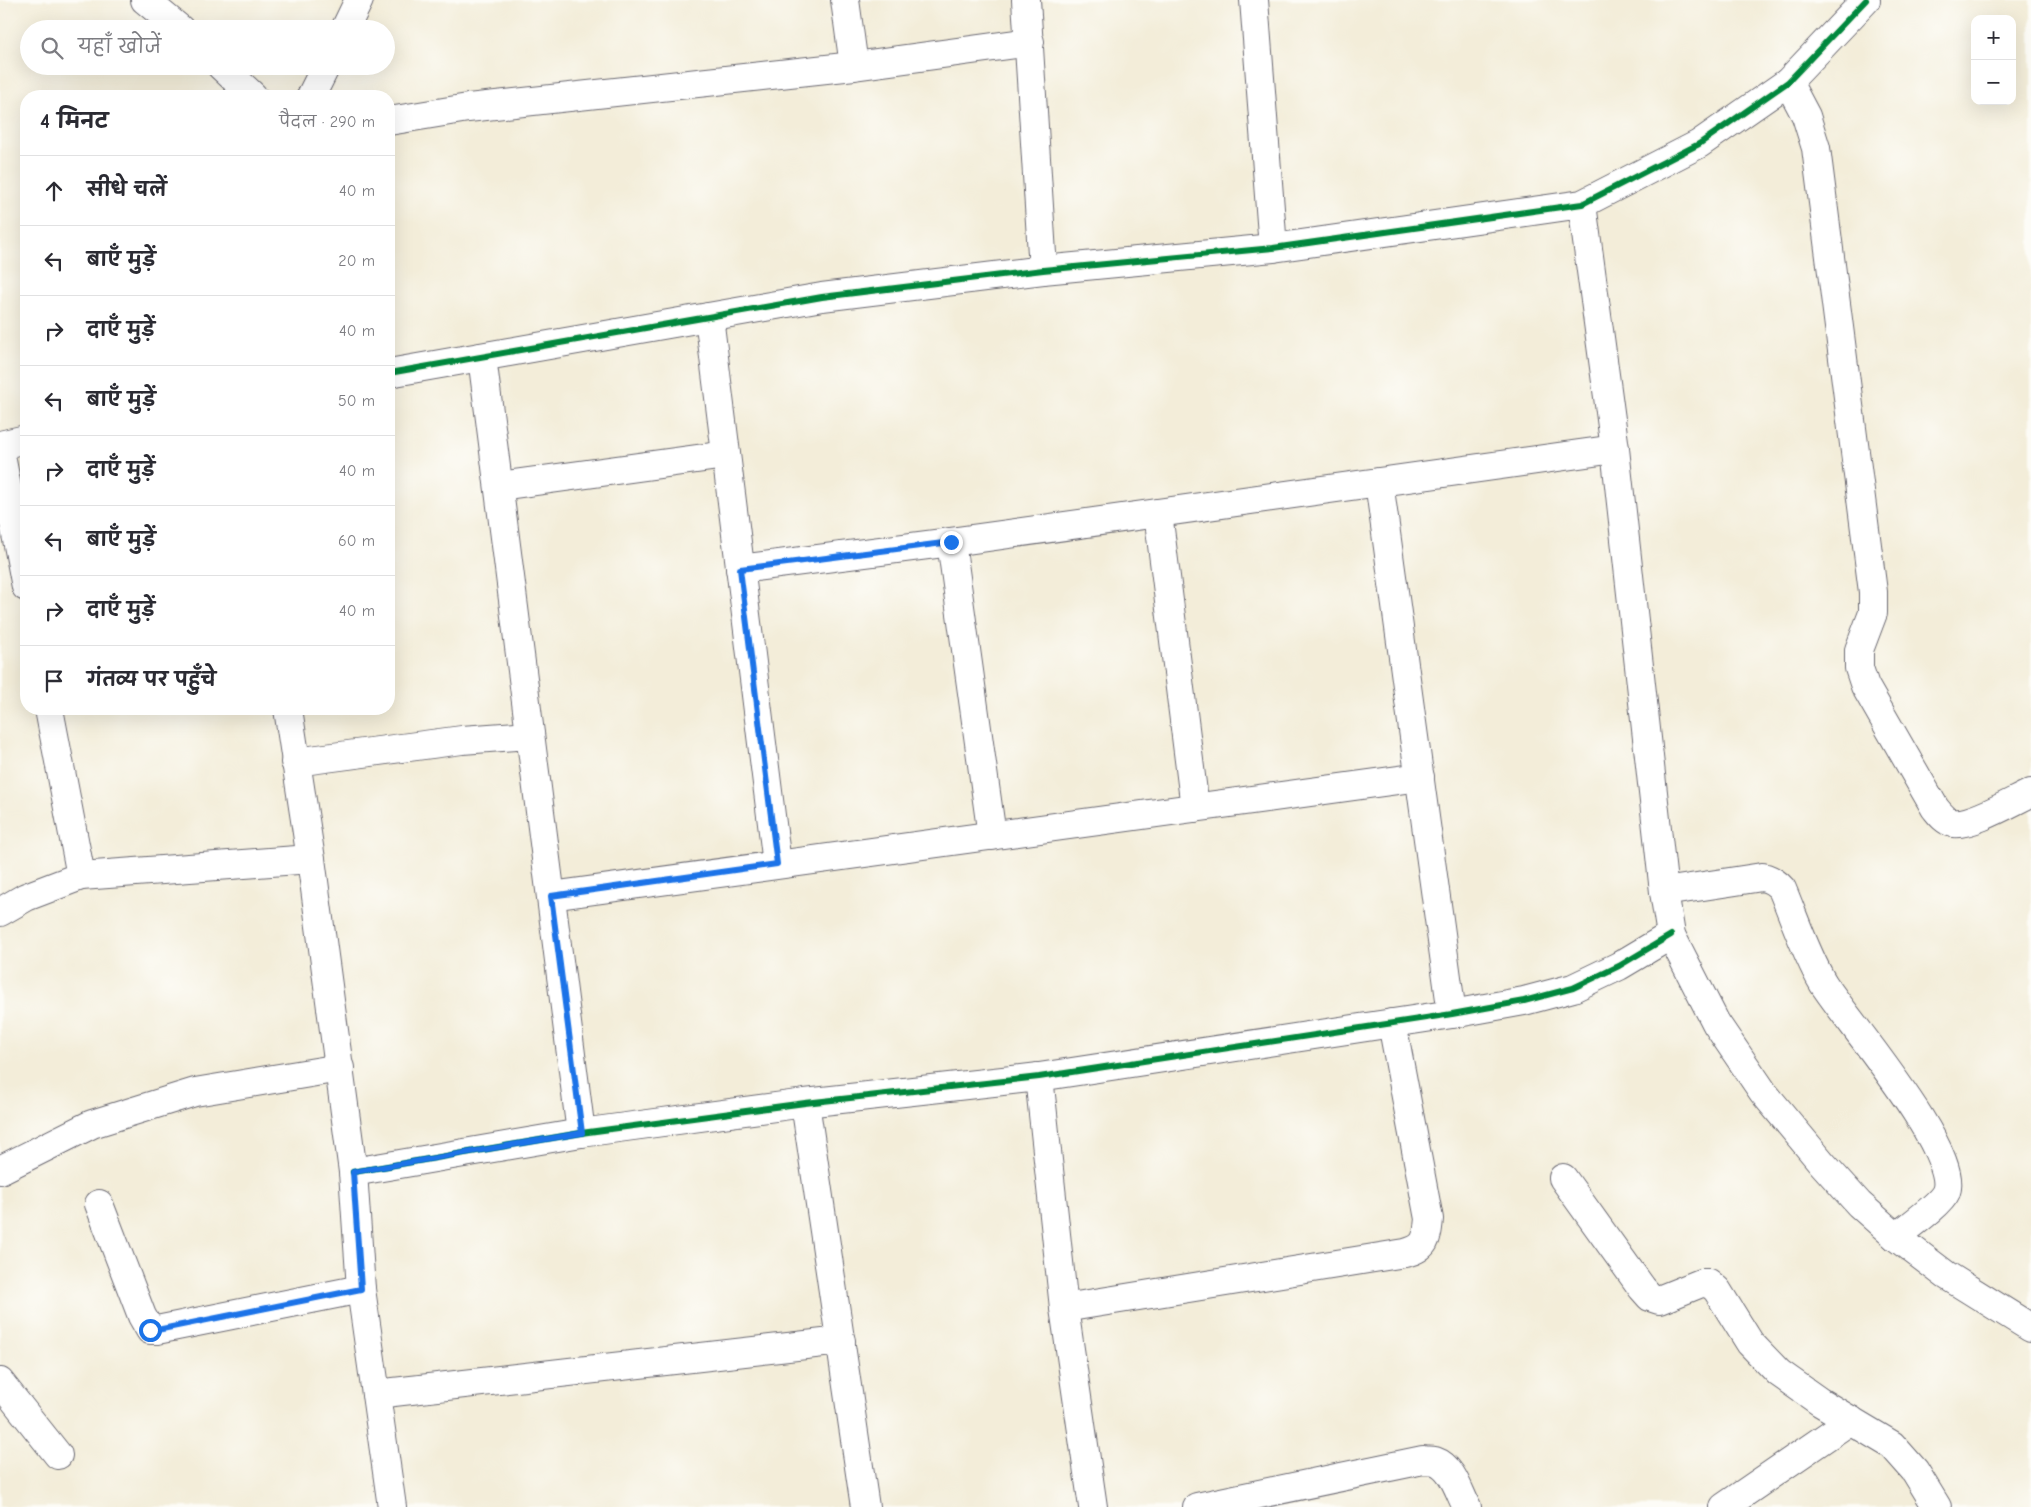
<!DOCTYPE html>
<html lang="hi">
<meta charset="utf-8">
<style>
body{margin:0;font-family:"Comic Neue","Playpen Sans Deva",sans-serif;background:#f2f2f3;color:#2b2b33}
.controls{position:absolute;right:15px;top:15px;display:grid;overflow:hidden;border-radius:10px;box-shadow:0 5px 20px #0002}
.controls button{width:45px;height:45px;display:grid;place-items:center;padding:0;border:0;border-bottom:1px solid #e1e1e2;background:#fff;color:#2b2b33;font:25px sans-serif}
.stop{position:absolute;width:15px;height:15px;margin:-11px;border:4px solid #1a73e8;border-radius:50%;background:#fff}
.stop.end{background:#1a73e8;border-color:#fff;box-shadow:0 1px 5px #0008}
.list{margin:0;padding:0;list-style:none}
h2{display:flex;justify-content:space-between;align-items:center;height:65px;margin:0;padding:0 20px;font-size:21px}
h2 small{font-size:16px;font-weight:400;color:#7c7c81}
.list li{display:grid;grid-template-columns:32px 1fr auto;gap:15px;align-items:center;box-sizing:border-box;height:70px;padding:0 20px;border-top:1px solid #e1e1e2}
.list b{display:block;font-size:19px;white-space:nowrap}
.list em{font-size:16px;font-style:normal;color:#7c7c81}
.icon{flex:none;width:28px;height:28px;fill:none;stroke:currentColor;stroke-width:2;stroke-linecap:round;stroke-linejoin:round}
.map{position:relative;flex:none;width:2031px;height:1507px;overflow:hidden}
.search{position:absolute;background:#fff;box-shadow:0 5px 20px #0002;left:20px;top:20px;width:375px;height:55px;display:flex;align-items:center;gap:12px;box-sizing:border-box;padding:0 18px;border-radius:28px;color:#7c7c81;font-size:19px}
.panel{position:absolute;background:#fff;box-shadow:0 5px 20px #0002;left:20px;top:90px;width:375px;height:625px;border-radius:20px}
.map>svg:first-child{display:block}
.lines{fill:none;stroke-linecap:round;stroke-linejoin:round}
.street-casing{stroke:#6b6972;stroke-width:30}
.street{stroke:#fff;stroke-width:28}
.cycleway-casing{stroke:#fdfcf7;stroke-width:9}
.cycleway{stroke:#00873e;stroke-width:6}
.route{stroke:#1a73e8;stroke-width:6}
</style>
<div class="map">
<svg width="2031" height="1507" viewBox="0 0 2031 1507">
<rect width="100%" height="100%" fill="#fdfcf7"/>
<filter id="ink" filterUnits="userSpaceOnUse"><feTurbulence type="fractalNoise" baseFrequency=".02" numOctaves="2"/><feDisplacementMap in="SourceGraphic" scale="10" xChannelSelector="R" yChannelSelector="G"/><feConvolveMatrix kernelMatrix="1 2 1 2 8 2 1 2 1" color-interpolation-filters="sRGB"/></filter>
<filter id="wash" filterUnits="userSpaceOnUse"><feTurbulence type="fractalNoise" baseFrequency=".0096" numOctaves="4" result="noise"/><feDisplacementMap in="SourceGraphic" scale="20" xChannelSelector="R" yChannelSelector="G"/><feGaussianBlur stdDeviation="1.12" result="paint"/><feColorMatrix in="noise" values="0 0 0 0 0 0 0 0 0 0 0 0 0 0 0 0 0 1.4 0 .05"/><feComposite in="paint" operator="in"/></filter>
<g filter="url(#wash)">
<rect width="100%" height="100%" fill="#f3edd9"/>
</g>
<g filter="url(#ink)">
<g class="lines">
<g class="street-casing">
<g id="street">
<path d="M145,0l35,29"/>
<path d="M845,0l9,66"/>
<path d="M1026,0l17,270"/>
<path d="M1254,0l19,248"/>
<path d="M345,29l14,-29"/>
<path d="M221,66l32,30"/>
<path d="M1788,82l18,34 10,32 57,444v21l-14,37v18l6,18 70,122c5,6 10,13 18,15 18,3 60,-22 78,-30"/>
<path d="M311,96l15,-30"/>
<path d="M389,121l79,-13 386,-42 176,-24"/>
<path d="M1582,204l33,245 49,443 7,43 45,88 47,69 59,71 37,41 37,33 50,38 85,53"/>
<path d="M709,317l68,547"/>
<path d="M482,357l99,776"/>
<path d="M389,373l433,-76 221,-27 230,-22 309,-44 117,-60 89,-62 78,-82"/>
<path d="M0,445l26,-6"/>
<path d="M0,450l26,137"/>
<path d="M1379,482l73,532"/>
<path d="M499,486l227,-31"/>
<path d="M1158,513l37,295"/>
<path d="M951,542l41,294"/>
<path d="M740,569l211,-27 664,-93"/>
<path d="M49,709l32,167"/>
<path d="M288,709l23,150 42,313 8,117 31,218"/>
<path d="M295,762l167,-22 68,-5"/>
<path d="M1664,892l98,-15c9,2 14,5 20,12 13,31 24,65 41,94 24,38 138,169 123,209 -5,12 -39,36 -50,45"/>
<path d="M551,896l869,-119"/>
<path d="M0,912l26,-15 55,-21 230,-17"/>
<path d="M1039,1077l25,231 29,199"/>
<path d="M805,1103l60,404"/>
<path d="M0,1170l92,-46 103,-32 145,-24"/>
<path d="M353,1172l228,-39 224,-30 234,-26 413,-63 72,-13 49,-13 46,-22 52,-31"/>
<path d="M1563,1178l79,110 8,9 9,3 42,-17h8l8,7 33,53 29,30 41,29 72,43 23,26 22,36"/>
<path d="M99,1204l43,112 8,14h7l204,-41"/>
<path d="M1064,1308l341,-55c21,-5 22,-14 24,-34l-37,-196"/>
<path d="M0,1382l58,73"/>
<path d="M376,1394l465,-53"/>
<path d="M1197,1507l226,-47c3,1 8,0 12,1 18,6 24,32 32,46"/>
<path d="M1724,1507l127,-87"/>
</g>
</g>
<use href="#street" class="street"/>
<g class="cycleway-casing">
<g id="cycleway">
<path d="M389,373l433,-76 221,-27 230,-22 309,-44 117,-60 89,-62 78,-82"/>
<path d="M353,1172l228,-39 224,-30 234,-26 413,-63 72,-13 49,-13 46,-22 52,-31"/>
</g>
</g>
<use href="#cycleway" class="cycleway"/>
</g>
</g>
<g class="lines" filter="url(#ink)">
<path class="route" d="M150,1330h7l204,-41 -8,-117 229,-39 -31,-237 226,-32 -37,-295 211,-27"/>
</g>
</svg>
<div class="controls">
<button>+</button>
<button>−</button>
</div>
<div class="stop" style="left:150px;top:1330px"></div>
<div class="stop end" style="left:951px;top:542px"></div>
<div class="search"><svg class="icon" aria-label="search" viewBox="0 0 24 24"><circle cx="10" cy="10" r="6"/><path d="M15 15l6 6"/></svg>यहाँ खोजें</div>
<section class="panel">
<h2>4 मिनट<small>पैदल · 290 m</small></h2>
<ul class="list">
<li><svg class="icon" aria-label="ahead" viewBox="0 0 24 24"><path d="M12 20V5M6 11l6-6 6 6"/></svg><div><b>सीधे चलें</b></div><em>40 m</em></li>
<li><svg class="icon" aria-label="left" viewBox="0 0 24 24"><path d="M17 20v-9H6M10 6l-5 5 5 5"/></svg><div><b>बाएँ मुड़ें</b></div><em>20 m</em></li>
<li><svg class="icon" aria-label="right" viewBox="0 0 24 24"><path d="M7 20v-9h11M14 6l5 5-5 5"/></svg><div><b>दाएँ मुड़ें</b></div><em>40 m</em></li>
<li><svg class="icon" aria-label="left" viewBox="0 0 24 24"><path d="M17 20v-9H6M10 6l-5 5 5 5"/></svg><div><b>बाएँ मुड़ें</b></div><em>50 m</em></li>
<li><svg class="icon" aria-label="right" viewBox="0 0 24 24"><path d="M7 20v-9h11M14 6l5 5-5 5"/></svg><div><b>दाएँ मुड़ें</b></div><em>40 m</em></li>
<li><svg class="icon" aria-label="left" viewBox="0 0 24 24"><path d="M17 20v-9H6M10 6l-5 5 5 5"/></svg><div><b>बाएँ मुड़ें</b></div><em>60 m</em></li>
<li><svg class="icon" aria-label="right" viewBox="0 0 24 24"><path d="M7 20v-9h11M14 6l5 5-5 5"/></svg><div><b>दाएँ मुड़ें</b></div><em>40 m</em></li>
<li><svg class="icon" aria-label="arrive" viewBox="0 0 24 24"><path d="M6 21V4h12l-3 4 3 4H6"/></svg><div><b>गंतव्य पर पहुँचे</b></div></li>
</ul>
</section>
</div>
